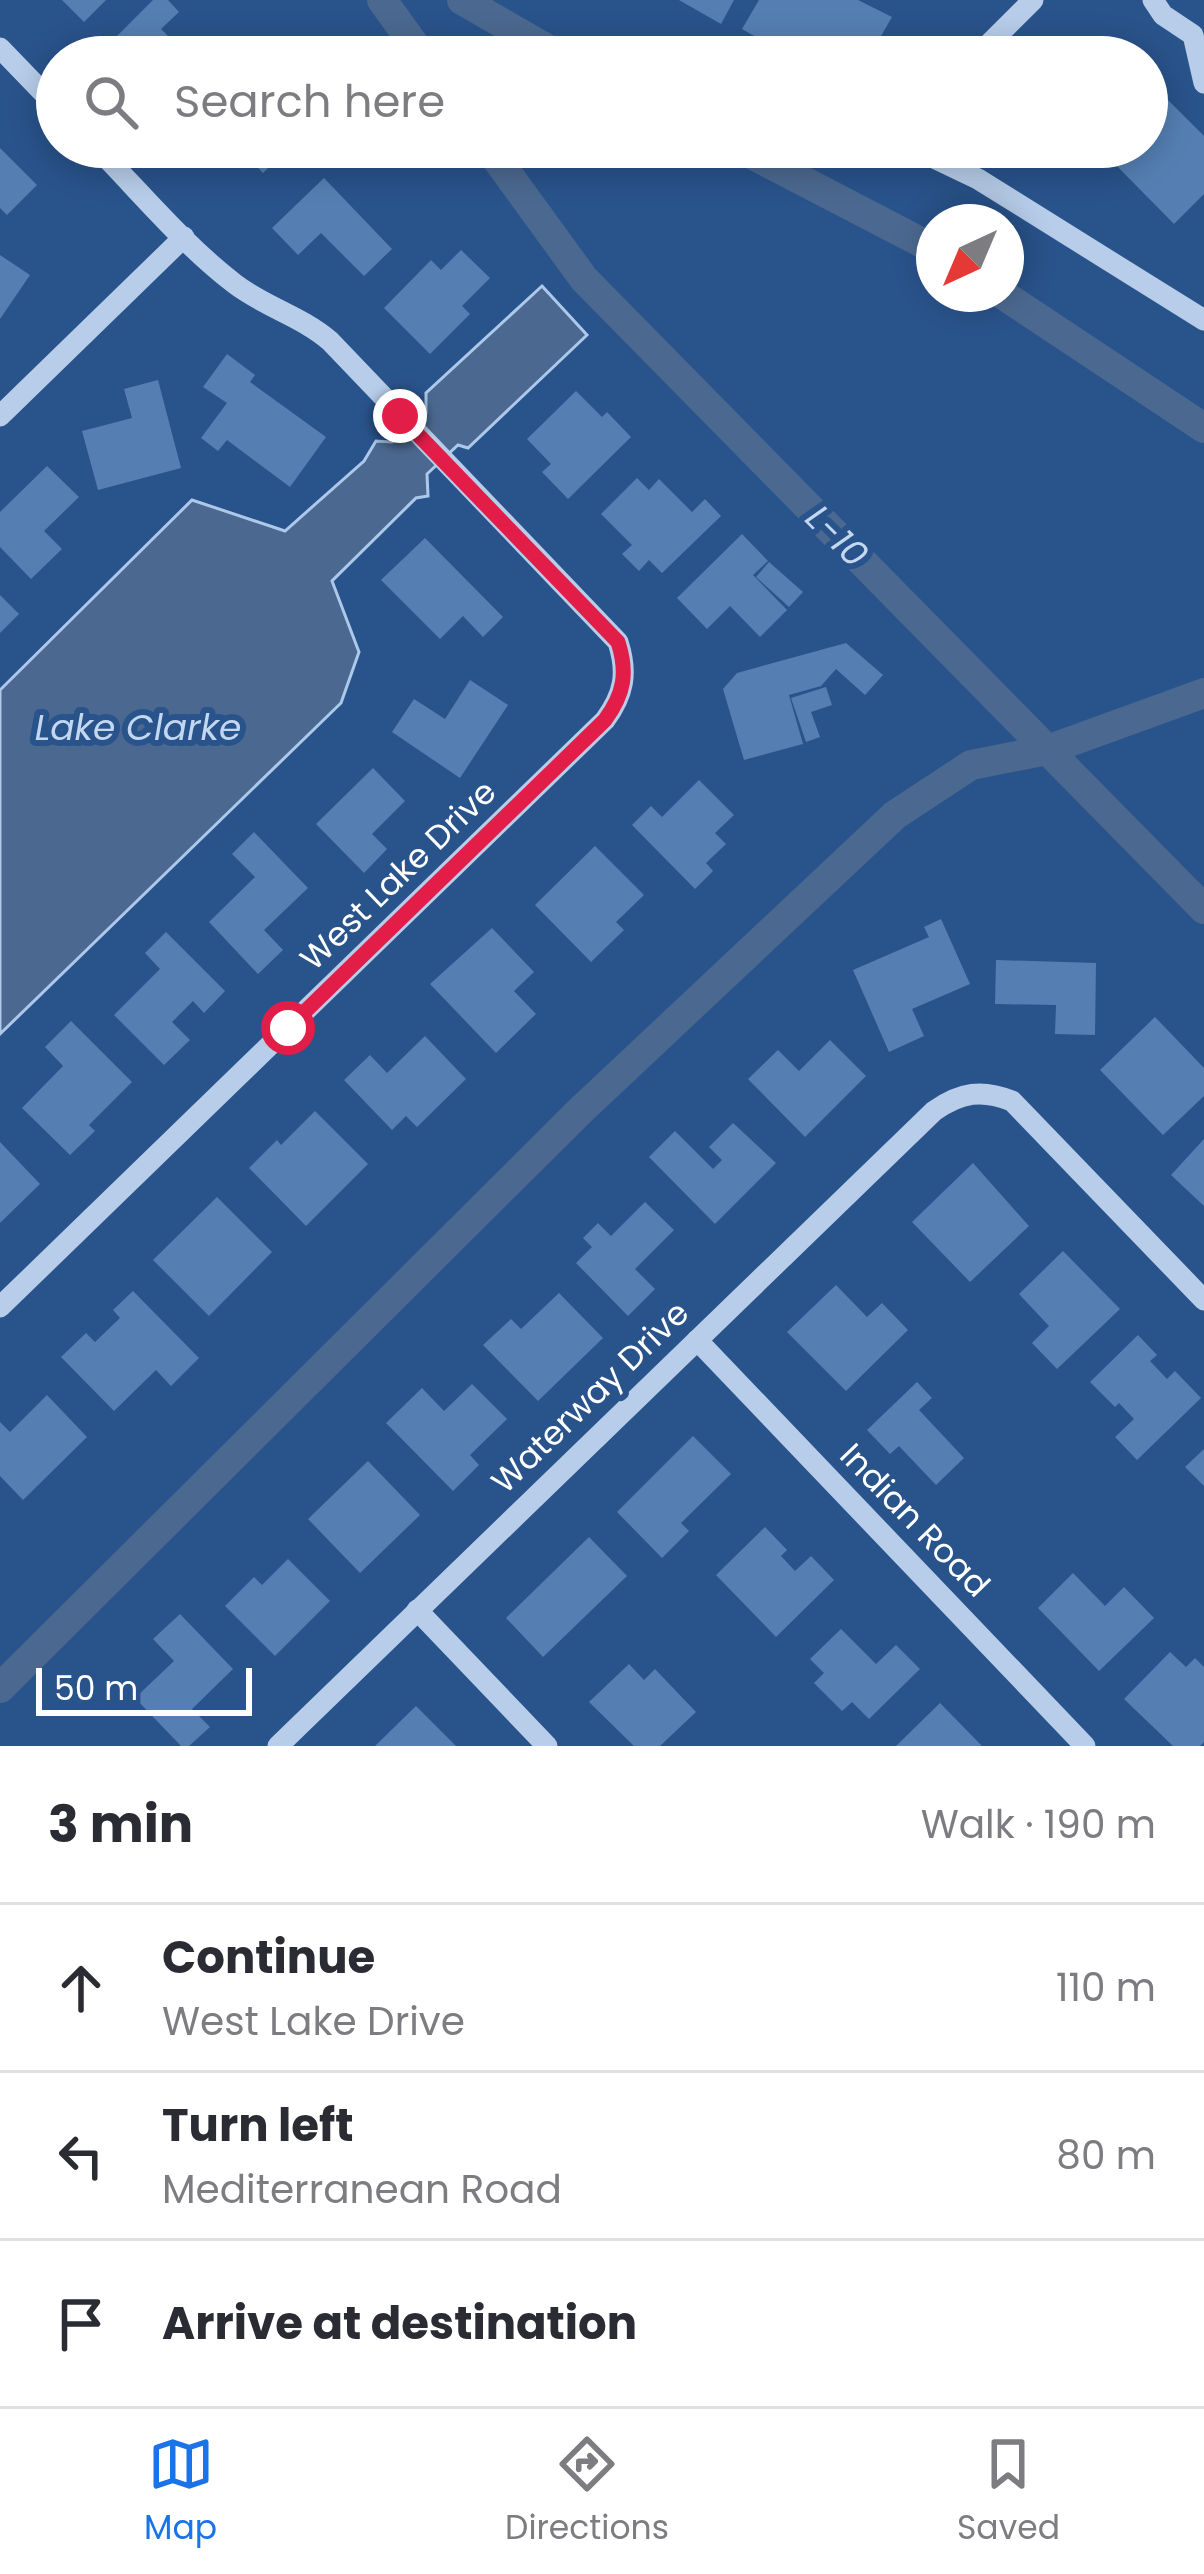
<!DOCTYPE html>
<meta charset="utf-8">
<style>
body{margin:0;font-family:Poppins,sans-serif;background:#f7f7f7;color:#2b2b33}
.compass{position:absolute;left:916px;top:204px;width:108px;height:108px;border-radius:50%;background:#fff;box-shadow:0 6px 30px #0003;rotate:224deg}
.scale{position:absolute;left:36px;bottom:30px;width:216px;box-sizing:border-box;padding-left:12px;border:6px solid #fff;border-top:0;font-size:33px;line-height:42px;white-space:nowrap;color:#fff;-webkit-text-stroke:9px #29538b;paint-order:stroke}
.stop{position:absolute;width:36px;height:36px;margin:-27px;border:9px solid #e11d48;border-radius:50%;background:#fff}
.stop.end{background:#e11d48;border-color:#fff;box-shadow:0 3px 12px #0008}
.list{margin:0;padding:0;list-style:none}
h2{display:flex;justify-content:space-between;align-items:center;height:156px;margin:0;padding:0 48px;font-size:51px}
h2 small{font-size:39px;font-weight:400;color:#7c7c81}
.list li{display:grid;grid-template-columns:78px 1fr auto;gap:36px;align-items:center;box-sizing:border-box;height:168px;padding:0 48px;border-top:3px solid #e1e1e2}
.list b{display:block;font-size:45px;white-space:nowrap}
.list p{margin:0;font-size:39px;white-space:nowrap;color:#7c7c81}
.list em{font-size:39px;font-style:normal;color:#7c7c81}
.icon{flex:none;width:66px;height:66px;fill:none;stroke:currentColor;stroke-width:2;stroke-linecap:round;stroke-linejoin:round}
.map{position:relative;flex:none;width:1204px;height:1746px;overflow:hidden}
.search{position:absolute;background:#fff;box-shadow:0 6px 30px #0003;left:36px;right:36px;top:36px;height:132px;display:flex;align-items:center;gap:30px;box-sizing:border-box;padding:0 42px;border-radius:66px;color:#7c7c81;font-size:45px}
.sheet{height:660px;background:#fff}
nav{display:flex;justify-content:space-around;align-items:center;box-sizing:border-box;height:168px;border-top:3px solid #e1e1e2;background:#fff;font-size:33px;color:#7c7c81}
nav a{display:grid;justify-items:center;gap:6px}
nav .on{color:#1a73e8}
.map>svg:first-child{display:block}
.water{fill:#4b6990;stroke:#acc8ea;stroke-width:3}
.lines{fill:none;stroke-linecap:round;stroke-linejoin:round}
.canal{stroke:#4b6990;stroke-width:30}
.building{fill:#557fb3}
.minor{stroke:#b7cde9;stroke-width:21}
.route{stroke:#e11d48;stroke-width:15}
.labels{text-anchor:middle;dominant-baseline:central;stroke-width:12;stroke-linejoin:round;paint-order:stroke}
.street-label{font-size:33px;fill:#fff;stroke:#29538b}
.water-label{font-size:36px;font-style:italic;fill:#c3d7f0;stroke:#29538b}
</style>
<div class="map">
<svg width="1204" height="1746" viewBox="0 0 1204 1746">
<rect width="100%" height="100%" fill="#29538b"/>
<path class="water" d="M542,286l45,49 -119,113 -10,-3 -31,29 1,22 -12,2 -84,83 27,71 -18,51 -341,331v-344l192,-190 93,31 79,-70 12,-20 16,1 34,-29v-20z"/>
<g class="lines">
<g class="canal">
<path d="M382,0l41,57"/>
<path d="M462,0l99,57"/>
<path d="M488,147l96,132 620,630"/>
<path d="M738,147l196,102"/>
<path d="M1002,294l202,134"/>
<path d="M0,1688l580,-577 315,-296 76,-50 76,-15 157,-57"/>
</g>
</g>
<g class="building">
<path d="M62,0h44l-22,22z"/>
<path d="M153,0h15l11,12 -18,17 28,28h-77l-8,-8z"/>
<path d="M679,0h55l-13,24z"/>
<path d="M759,0h99l34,17 -23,40h-78l-49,-28z"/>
<path d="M1167,99l37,37v58l-30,30 -66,-67 11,-10h28v-28z"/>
<path d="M238,147h52l-27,26z"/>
<path d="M0,148l37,37 -30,30 -7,-7z"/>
<path d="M324,178l68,71 -28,27 -43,-43 -23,22 -26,-27z"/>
<path d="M461,250l29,28 -28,28 8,8 -40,40 -46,-46 47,-48 10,10z"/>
<path d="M0,255l30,20 -30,44z"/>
<path d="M227,354l28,21 -5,7 76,55 -36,50 -63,-47 -9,11 -17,-13 26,-35 -24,-16z"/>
<path d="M158,380l23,88 -83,22 -16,-59 50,-13 -8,-29z"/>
<path d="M576,391l26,26 5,-5 24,25 -63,62 -26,-27 9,-8 -24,-25z"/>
<path d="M47,466l32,31 -35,34 18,18 -31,30 -31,-32v-35z"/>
<path d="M637,478l12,12 10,-11 33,33 13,-13 16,17 -59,57 -13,-13 -10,11 -17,-17 10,-9 -31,-31z"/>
<path d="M742,534l26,27 -15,14 34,35 -27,27 -30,-31 -23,23 -30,-31z"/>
<path d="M425,538l78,79 -20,20 -20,-21 -23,23 -59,-59z"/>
<path d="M769,562l34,30 -14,15 -33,-30z"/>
<path d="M0,595l19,19 -19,19z"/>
<path d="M846,643l37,32 -18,20 -29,-26 -15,17 -32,9 14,49 -59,16 -21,-71 14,-16z"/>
<path d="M470,680l38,25 -48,73 -68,-46 22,-33 31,20z"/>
<path d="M826,687l6,18 -21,7 9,25 -14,5 -15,-44z"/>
<path d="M373,768l32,33 -33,33 15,15 -23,24 -48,-49z"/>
<path d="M699,780l35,35 -19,18 11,11 -20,19 7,8 -18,18 -63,-64 19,-19 11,11z"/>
<path d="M254,832l54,56 -44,42 19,20 -25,24 -49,-52 46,-45 -23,-23z"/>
<path d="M595,846l49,49 -28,27 8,8 -33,32 -56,-57z"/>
<path d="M941,919l29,65 -58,25 12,27 -35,16 -36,-82 76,-33 -5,-10z"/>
<path d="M492,928l42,44 -20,19 22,23 -40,39 -66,-69z"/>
<path d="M166,932l59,59 -21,22 -11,-12 -21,21 18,18 -26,25 -50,-50 46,-46 -15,-16z"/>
<path d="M996,960l100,3 -1,72 -40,-1 1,-29 -61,-1z"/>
<path d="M1155,1017l49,51v28l-41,39 -63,-65z"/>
<path d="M71,1021l61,61 -43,43 6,6 -25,24 -48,-47 41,-42 -18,-19z"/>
<path d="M425,1036l41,43 -49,48 -11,-11 -14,14 -48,-50 26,-25 17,18z"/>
<path d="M830,1040l36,36 -61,61 -57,-58 30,-29 21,21z"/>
<path d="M315,1111l53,53 -62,62 -57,-58 28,-28 4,5z"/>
<path d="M733,1123l43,40 -61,61 -66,-67 26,-26 38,38 9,-9 -13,-13z"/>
<path d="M1204,1139v67l-33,-31z"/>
<path d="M0,1142l40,42 -40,39z"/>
<path d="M973,1163l56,63 -59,56 -58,-60z"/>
<path d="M217,1197l55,55 -63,64 -56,-56z"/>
<path d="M645,1202l29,28 -39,39 20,20 -27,27 -52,-53 16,-16 -9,-9 15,-15 13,13z"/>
<path d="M1063,1251l57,58 -63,60 -25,-26 17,-17 -30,-32z"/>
<path d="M836,1285l31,32 15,-14 26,27 -62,61 -59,-59z"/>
<path d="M133,1291l66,67 -28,28 -15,-16 -42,41 -53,-54 25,-24 9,9 25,-24 -7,-8z"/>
<path d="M559,1293l44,45 -65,63 -55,-56 28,-26 10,10z"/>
<path d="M1138,1335l19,20 -7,6 17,18 8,-8 26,27 -64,62 -22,-23 19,-18 -15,-16 -4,4 -25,-25z"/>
<path d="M917,1382l15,16 -13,12 45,48 -28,27 -37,-39 -9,8 -23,-24z"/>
<path d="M472,1384l35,35 -37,36 9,10 -26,26 -67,-68 36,-35 22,23z"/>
<path d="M47,1395l40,42 -64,63 -23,-24v-54l10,10z"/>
<path d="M693,1436l38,38 -50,49 8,8 -27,27 -45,-46z"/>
<path d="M1204,1449v37l-19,-19z"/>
<path d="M368,1461l52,54 -60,58 -52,-54z"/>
<path d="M765,1527l22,23 -6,6 14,15 16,-15 23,24 -58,57 -60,-62z"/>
<path d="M589,1537l38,39 -84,81 -37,-39z"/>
<path d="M288,1559l42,42 -55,55 -50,-50 29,-29 8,8z"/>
<path d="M1073,1573l32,33 19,-19 30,31 -55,53 -61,-63z"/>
<path d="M180,1614l53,55 -41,40 18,18 -21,19h-8l-46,-48 39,-37 -21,-22z"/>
<path d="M841,1629l35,35 20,-19 24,24 -51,50 -17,-17 -10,9 -28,-28 10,-10 -14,-14z"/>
<path d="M1170,1652l16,15 9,-9 9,9v75l-4,4h-27l-49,-47z"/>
<path d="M629,1664l15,16 11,-11 41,43 -36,34h-26l-45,-44z"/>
<path d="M940,1703l42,43h-86z"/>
<path d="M416,1706l40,40h-81z"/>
</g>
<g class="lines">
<g class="minor">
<path d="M1153,0l10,15 30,20 11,48"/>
<path d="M0,48l57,59"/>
<path d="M976,57l57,-57"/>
<path d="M911,147l67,32 226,141"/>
<path d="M0,416l184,-179"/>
<path d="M0,1307l605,-587c19,-26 23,-47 13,-78l-288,-301c-29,-25 -65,-34 -95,-57 -51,-39 -94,-91 -139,-137"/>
<path d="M697,1340l388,406"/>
<path d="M417,1610l130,136"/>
<path d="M278,1746l656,-635c27,-19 48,-22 78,-10l192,199"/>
</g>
</g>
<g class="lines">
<path class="route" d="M288,1028l317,-308c19,-26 23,-47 13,-78l-218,-226"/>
</g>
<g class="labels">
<g class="street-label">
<text transform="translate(398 875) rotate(-44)">West Lake Drive</text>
<text transform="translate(590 1397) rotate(-44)">Waterway Drive</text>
<text transform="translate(915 1520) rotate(46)">Indian Road</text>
</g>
<g class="water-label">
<text transform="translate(837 536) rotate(45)">L-10</text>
<text x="138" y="727">Lake Clarke</text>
</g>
</g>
</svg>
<svg class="compass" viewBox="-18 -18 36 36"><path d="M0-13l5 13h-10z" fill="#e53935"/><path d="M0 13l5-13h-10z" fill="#7c7c81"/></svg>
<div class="scale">50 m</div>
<div class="stop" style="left:288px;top:1028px"></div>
<div class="stop end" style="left:400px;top:416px"></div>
<div class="search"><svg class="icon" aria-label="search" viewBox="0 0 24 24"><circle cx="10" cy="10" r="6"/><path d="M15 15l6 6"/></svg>Search here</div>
</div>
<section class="sheet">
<h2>3 min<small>Walk · 190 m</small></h2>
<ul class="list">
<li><svg class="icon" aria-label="ahead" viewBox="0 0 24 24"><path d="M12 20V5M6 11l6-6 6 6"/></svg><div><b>Continue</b><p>West Lake Drive</p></div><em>110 m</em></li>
<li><svg class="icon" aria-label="left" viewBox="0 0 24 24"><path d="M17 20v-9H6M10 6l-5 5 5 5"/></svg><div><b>Turn left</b><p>Mediterranean Road</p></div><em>80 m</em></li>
<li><svg class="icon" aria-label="arrive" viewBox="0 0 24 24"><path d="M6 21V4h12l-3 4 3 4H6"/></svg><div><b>Arrive at destination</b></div></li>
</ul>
</section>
<nav>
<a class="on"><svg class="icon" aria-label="map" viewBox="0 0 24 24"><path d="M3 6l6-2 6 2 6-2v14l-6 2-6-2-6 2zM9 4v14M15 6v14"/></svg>Map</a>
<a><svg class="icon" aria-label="directions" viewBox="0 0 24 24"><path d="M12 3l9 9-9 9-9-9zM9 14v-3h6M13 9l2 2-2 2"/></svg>Directions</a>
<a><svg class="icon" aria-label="saved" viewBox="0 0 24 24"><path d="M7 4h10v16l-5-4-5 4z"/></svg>Saved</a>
</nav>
